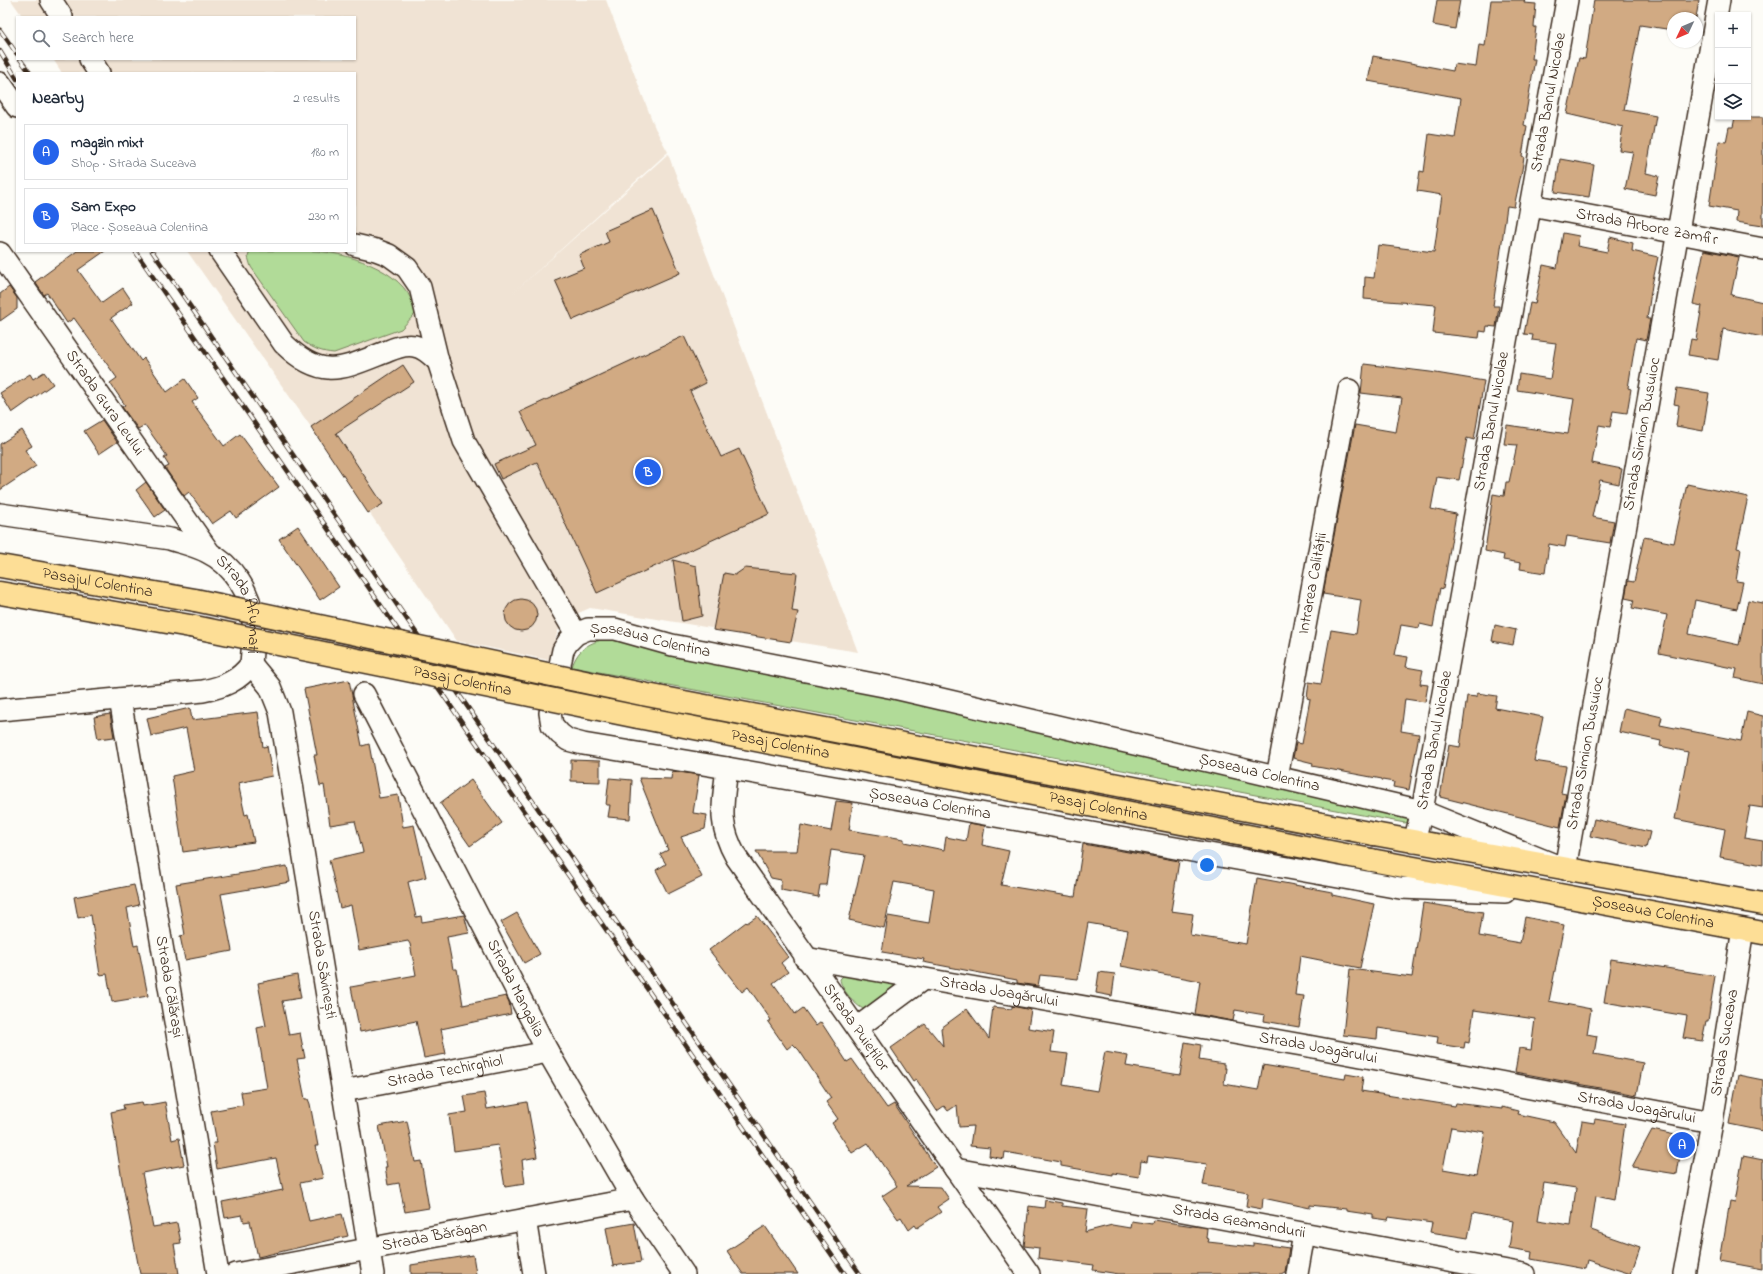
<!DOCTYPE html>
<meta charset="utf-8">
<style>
body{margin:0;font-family:"Indie Flower",sans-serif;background:#f2f2f3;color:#1f2937}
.controls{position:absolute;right:12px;top:12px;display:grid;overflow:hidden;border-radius:0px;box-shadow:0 1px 3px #0004}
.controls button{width:36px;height:36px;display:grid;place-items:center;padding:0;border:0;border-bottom:1px solid #e0e1e3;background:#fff;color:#1f2937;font:20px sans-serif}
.compass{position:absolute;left:1667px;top:12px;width:36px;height:36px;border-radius:50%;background:#fff;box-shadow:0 1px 3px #0004;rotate:226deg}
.you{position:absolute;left:1207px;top:865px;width:14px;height:14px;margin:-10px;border:3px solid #fff;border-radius:50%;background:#1a73e8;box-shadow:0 0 0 6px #1a73e833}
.badge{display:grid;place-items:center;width:26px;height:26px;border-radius:50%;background:#2563eb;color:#fff;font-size:13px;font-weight:700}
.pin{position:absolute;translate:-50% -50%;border:2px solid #fff;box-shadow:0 1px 4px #0006}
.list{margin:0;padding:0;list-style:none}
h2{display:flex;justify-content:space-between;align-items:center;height:52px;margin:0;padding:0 16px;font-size:17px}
h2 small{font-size:13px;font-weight:400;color:#747a83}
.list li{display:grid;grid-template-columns:26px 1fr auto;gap:12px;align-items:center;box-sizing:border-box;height:56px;margin:0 8px 8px;padding:0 8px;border:1px solid #e0e1e3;border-radius:0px}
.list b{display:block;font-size:15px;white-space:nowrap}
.list p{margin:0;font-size:13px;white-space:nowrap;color:#747a83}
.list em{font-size:13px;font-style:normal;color:#747a83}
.icon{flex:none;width:22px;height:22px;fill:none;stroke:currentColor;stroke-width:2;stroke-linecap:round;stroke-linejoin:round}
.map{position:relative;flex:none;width:1763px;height:1274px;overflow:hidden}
.search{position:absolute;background:#fff;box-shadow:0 1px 3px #0004;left:16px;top:16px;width:340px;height:44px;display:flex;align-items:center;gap:10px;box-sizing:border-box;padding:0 14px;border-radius:0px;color:#747a83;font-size:15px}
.panel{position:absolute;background:#fff;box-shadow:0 1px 3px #0004;left:16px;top:72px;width:340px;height:180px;border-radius:0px}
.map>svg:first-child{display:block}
.built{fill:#f0e3d4}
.green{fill:#b1db98;stroke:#76825b}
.building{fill:#d1aa83;stroke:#3b2a1e;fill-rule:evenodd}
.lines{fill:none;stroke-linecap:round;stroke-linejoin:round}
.minor-casing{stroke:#3b2a1e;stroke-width:24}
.major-casing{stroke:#3b2a1e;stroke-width:25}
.highway-casing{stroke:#3b2a1e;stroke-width:25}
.minor{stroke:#fdfcf7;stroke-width:21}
.major{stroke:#fdde96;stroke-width:22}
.highway{stroke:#fdde96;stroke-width:22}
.rail-casing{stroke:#3b2a1e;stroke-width:4.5}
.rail{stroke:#fdfcf7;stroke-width:3;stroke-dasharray:9;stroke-linecap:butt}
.highway-bridge-casing{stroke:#3b2a1e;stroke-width:25;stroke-linecap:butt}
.highway-bridge{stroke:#fdde96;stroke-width:22}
.labels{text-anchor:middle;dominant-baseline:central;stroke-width:3;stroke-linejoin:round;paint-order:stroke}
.street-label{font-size:16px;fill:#3b2a1e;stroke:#fdfcf7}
</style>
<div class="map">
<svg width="1763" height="1274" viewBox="0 0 1763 1274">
<rect width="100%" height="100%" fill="#fdfcf7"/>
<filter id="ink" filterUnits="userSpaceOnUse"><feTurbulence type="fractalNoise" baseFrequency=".025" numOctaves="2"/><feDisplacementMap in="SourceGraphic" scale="8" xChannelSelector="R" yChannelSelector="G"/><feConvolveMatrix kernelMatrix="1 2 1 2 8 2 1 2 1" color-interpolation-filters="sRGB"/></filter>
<g filter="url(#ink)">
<path class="built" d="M11,0h595l49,128 13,24 -155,141 155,-139 190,498 -268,-44 -16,7 -10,8 -6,8 -10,29 -91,-19 -146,-214 -124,-176h168v-178h-293l-9,-14h302v-42h-332z"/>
<g class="green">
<path d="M250,251c22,0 45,-2 67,0 35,3 95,22 98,63l-14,15 -67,24c-12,-1 -20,-4 -30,-11l-53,-75 -3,-10z"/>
<path d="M614,638l316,64 480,116 -1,3 -4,2 -833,-156c6,-20 21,-27 42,-29z"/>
<path d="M845,974l54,10 -35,25c-8,-2 -24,-22 -24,-30z"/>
</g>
<g class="building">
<path d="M1437,0h23l-5,29 -22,-4z"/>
<path d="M1491,0h34l-1,3 12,1 -2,23h2l-4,32h3l-11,66 3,1 -5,30 2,1 -2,13 -8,37 -7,-1 -14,100h6l-3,21 -9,-1 -1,6 -6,-1 -1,7 -46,-5 3,-28 -72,-6 1,-22 9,1 4,-33 56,7 8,-57 -25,-4 3,-20 4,1 5,-38 26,4 6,-40 -93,-17 5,-25 80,15 1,-7 22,3 3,-22 6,1z"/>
<path d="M1594,0h105l-3,18h-23v12l-33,-5 -16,85 32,6 -10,57 13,3 -4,19 -30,-6 8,-37 -14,-2 4,-23 -56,-13 12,-56 6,1z"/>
<path d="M1735,117h28v109l-27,-4 1,-11 -28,-5 10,-65 7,1 3,-15h4z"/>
<path d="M1560,159l34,6 -5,32 -34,-5z"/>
<path d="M653,210l27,63 -107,47 -18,-40 29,-12 -5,-13 30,-13 -4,-11z"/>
<path d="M1563,233l16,3 -2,10 30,6 3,-15 23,6 -1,8 26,6 -6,28 -5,34h3l-4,21 -10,-2 -8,50 3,1 -4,24 -14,-2 -3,16 -11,-2 -7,38 30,6 -3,15 -19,-4 -8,37 22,4 -4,22 -43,-7 -2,11 -16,-3 -4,29 -25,-4 1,-6 -18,-3 1,-5 -19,-4 8,-57 11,2 2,-14h3l8,-37 -13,-1 3,-19 61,9 6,-35 -57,-9 2,-16 31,5 6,-36 -24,-3 1,-5 -9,-1 6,-31 5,1 8,-39 14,3z"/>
<path d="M1704,250l35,7 -8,38 32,7v35l-40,-8 -5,31 -30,-5 3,-16 5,1 6,-34 -9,-2z"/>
<path d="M77,251h28l-27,19 24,33 21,-15 10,15 -22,15 30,43 3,-3 23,34 18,-13 13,19 -6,4 32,44 16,-12 39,53 -43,31 -5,-7 -19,13 -23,-32 -5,4 -19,-28 4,-2 -5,-8 3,-2 -22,-31 -7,4 -16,-22 3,-2 -15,-22 7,-5 -43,-60 -7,5 -20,-30 -3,2 -9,-13z"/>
<path d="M9,287l8,11v11l-17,12v-27z"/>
<path d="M684,336l22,47 -16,8 31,66 18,-8 30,65 -172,79 -60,-131 -36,17 -7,-15 42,-19 -16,-33z"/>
<path d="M1364,364l66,8 54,9 -10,59 -7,-2 -8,42 -22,-3 -6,32 25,5 -13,75 -3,-1 -7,39 -13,-3 -1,4 -18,-3 -6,30 13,2 -2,10 17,3 -3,14 8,1 -3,17 -20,-3 -4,32 18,3 -10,56 -16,-3 1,-5 -12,-2v-1l-70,-13 1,-3 -20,-5 3,-15 6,1 8,-45 -3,-1 2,-16 12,2 10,-54 25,4 5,-34 -38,-6 32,-169 41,7 6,-34 -41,-5z"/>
<path d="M403,365l11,17 -78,51 47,71 -15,9 -57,-86z"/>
<path d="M44,372l9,12 -41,29 -12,-20 30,-19 3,5z"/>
<path d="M1677,388l32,5 -6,38 -27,-5 3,-21 -5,-1z"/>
<path d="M102,420l15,22 -18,12 -15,-23z"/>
<path d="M22,430l10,16 -7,4 11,16 -36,24v-46z"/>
<path d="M146,482l19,28 -10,7 -19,-27z"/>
<path d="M1687,484l61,13 -11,51 4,1 -5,32 7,1 -6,27 -42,-9 -6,34 50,11 9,-45 15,3v81l-28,-6 2,-9 -78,-16 8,-38 -35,-7 2,-8 -9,-2 3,-17 6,1 10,-45 30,6z"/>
<path d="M298,526l41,61 -19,13 -41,-61z"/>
<path d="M673,560l23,6 6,50 -20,5z"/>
<path d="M745,568l52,5 -5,38 6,1 -7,30 -78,-12 11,-57 11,2z"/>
<circle cx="521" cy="615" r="16"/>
<path d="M1495,625l21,5 -3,15 -21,-4z"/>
<path d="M349,680l13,66 7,-2 10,54 19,-3 5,32 11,-2 12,52 -18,5 8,35 5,-1 1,6 42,-7 5,18 -22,4 6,32h4l6,36 43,-9 3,6 2,12 -70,15 5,25 -22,4 -8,-37 -56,11 -9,-45 65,-12 -6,-31 -2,-3 -49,9 -8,-45 -11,3 -11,-48 34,-8 -8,-31 -25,4 -6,-40 -4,1 -6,-31h3l-13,-66z"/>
<path d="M1477,693l20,3 -2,12 48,9 -9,44 32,5 -5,27 5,1 -6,33 -120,-30 9,-52 11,2 7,-51 10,1z"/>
<path d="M190,708l2,12 66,-8 5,35 4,-1 5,30 -34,7 7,32 3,-1 6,28 -71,10 -11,-76 22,-5 -8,-43 -35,8 -4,-18z"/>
<path d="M1624,708l38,9 -2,8 81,16 6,-29 16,4v92l-13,-2 -6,32 19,3v24l-43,-8 5,-28 -50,-10 13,-67 -28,-6 1,-5 -42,-9z"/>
<path d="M110,714l4,23 -16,2 -4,-22z"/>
<path d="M571,760l29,1v21l-29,-1z"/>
<path d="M672,771l27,4 -6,38 14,2 -2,14 -24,8 21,40 -34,17 -12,-24 10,-6 -6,-10 8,-4 -29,-72 32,1z"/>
<path d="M609,778l23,2 -2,39 -22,-2 2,-12h-4z"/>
<path d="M471,780l31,43 -32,23 -30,-43z"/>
<path d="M836,801l17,2 -4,27 55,9v3l40,8 2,-13 20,4 3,-18 16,3 -3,19 27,6 -8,34 74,12 8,-53 96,17 -8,50 22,3 -3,21 56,9 11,-66 75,14v3l42,9 -14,64 -60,-12 -5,39 9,1 -5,31 -35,-6 1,-6 -30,-5 -2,11 -38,-7 5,-33 -79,-15 7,-36 -40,-7 -10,56 -38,-4 -2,11 -21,-3v-3l-94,-18 1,-3 -42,-7 6,-36 41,7 5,-34 -40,-7 -10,46 -35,-8 15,-65 -33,-5 -5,35h-6l-2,12 -37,-7v-10l-10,-2 -15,-27h41l4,-26 30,6z"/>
<path d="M1594,819l56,13 -4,16 -56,-12z"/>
<path d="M287,866l3,16 -69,12 11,57 -47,9 -5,-24 5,-1 -9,-51z"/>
<path d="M134,885l5,20 -12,3 7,38 4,-1 10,51 -36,6 -5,-28 -7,1 -9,-60 -13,3 -4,-21z"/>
<path d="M1423,903l60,9 -4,24 41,7 5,-26 39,8 -15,76 42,8 -4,25 10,2 -3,18 49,9 -6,32 -122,-23 4,-24 12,2 4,-31 -61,-9 -5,33 -4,-1 -1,6 -27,-4 1,-7 -60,-9 -1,11 -34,-4 7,-66 62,8z"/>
<path d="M517,913l23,41 -16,9 -23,-41z"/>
<path d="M757,916l31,41 -7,6 7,9 -15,11 21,29 1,2 8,-6 13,18 5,-4 26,40 5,-3 35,49 7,-4 42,63 -30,19 35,1 8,12 -12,8 4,5 -24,16 -2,-3 -6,5 -8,-13 -3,2 -16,-23 15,-10 -29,-43 -16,10 -20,-30 6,-4 -12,-17 5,-4 -32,-48 -6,-6 -6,5 -19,-27 3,-2 -23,-33 -6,5 -33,-42 37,-28 1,1z"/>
<path d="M1611,959l104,17 -7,45h-2l-4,20 -19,-3 4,-22 -83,-14z"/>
<path d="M1099,972l16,2 -3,22 -16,-3z"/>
<path d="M297,975l4,23 -19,3 7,34 11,-2 5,25 -8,1 8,40h3l2,5 8,42h-3l8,32 -23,5 9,38 33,-7 6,22 -90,21 -8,-36 -6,1 -2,-7 -17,3 -3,-16 61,-12 -7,-32 -59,11 -4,-26h4l-6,-32 32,-6 -2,-13 26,-4 -10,-60 9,-2 -8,-43z"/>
<path d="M1012,1006l19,4 -3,18 26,4 -3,20 17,2 -5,31 34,6 8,-39 23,4 -2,10 54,9 5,-33 16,3 -2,15 25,4v4h2l-2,16 34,6 5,-25 82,14 1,-5 17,3 -2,14 94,15 1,-3 46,6v-2l16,4 -1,3 37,8 22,31 6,-32 12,2 1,-4 30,5 -11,76 -18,-4 -5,34 49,17 -9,27 -44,-14 -2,9 -54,-10 1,-7 -23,-4 4,-27 -40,-8 -5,25 -38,-6 2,-9 -43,-6 -1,3 -15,-2v-3l-27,-4v-2l-36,-4v3l-47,-10 -1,11 -16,-3 2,-13 -45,-8 4,-21 -59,-8 -1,6 -6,-1 -2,16 -26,-4v2l-52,-9v-4l-56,-10 -1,7 -15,-3 1,-8 -20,-2 3,-20 -14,1 -2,-22 -9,6 -4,-5 -7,5 -21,-32 -3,2 -22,-33 34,-24 18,22 -2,-18 26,-19 22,30 4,-32 19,2zM1451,1127l34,5 -8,43 -34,-6zM1544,1183l32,5 -5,37 -33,-5z"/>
<path d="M1738,1075l25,5v51l-34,-7z"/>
<path d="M484,1093l3,16 40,-7 10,55 -15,3 3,24 -20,3 -7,-42 -44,6 -5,-36 18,-3 -3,-16z"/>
<path d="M142,1102l1,4 22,-4 7,38 7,-2 5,27 -42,8 11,54 24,-4 4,20 -7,1 5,30h-39l-18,-94 -11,-68 13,-3 -1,-4z"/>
<path d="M407,1121l8,41 6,-1 8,47 -24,4 -6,-29 -11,2 -3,-18h2l-8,-41z"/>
<path d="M1652,1130l23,5 7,8 -5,31 -45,-7z"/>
<path d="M1743,1156l20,4v109l-43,-8 10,-60 5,1z"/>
<path d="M1045,1200l17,3v3l26,3 -3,23 27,-7 18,3 1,-7 21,3 1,-4 54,8 -1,10 3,1 -1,3 45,5v-4l36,5 -4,24 -4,2h-162l-26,-4 1,-5 -56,-7 1,-10 -15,-2 5,-40 15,2z"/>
<path d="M634,1223l7,39 -28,4 -7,-38z"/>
<path d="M765,1226l33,48h-55l-16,-23z"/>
<path d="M473,1255l3,19h-65v-9z"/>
</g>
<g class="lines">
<g class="minor-casing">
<g id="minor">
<path d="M51,0l11,17"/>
<path d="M90,59l9,14"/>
<path d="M0,83l17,24"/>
<path id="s1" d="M1531,205l232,44"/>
<path d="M355,245l21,5 13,5 18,13 13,19 18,74 26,80 112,193"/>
<path d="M220,251l64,93c39,38 60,24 104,7 9,-4 20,-8 30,-4 7,2 14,9 20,14"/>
<path id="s2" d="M0,253l209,299"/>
<path id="s3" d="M0,514l170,25c12,4 26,7 37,13 25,12 45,42 46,69 1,14 -1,29 -2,43 -12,17 -28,23 -48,27l-203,19"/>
<path id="s4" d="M251,664l19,23 10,25 93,562"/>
<path id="s5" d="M364,694l184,358 85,147 51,75"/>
<path id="s6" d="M120,699l98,575"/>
<path id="s7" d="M727,768c-4,36 -10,55 9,89l293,417"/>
<path id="s8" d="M1277,777l72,-387"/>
<path id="s9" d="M1414,842l8,-31 145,-811"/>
<path id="s10" d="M1505,892l-105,-4 -673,-120 -144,-24 -15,-4 -8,-6 -8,-9 -2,-12 13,-63 5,-8 8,-8 12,-5h27l57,16 222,43 528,123 143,58 154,-869"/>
<path id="s11" d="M805,958l503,88 404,76"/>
<path d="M857,1028l66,-49"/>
<path id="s12" d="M343,1091l205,-39"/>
<path id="s13" d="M955,1169l569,105"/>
<path d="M525,1219l9,55"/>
<path id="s14" d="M236,1274l397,-75"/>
<path d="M1297,1274l7,-40"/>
<path id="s15" d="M1684,1274l28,-152 31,-193"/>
</g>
</g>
<g class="major-casing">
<g id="major">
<path d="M1374,834l389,70"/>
<path id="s16" d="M1371,860l392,73"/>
</g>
</g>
<g class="highway-casing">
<g id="highway">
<path id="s17" d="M0,566l195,34"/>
<path d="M0,593l190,33"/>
<path d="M642,694l732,140"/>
<path id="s18" d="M638,717l733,143"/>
</g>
</g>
<use href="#minor" class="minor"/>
<use href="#major" class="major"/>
<use href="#highway" class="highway"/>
<g class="rail-casing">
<g id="rail">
<path d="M0,30l17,24"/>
<path d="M0,51l17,28"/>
<path d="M20,59l10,14"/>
<path d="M135,251l710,1023"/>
<path d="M152,251l708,1023"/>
</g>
</g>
<use href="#rail" class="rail"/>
<g class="highway-bridge-casing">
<g id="highway-bridge">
<path d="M195,600l447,94"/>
<path id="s19" d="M190,626l448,91"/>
</g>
</g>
<use href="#highway-bridge" class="highway-bridge"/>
</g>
</g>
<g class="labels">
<g class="street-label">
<text stroke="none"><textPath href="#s9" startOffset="752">Strada Banul Nicolae</textPath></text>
<text stroke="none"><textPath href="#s1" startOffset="118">Strada Arbore Zamfir</textPath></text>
<text stroke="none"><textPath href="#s2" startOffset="183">Strada Gura Leului</textPath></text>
<text stroke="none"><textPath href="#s9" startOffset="428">Strada Banul Nicolae</textPath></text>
<text stroke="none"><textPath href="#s10" startOffset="2533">Strada Simion Busuioc</textPath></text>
<text stroke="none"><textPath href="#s17" startOffset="99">Pasajul Colentina</textPath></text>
<text stroke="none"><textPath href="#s8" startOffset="197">Intrarea Calității</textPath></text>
<text stroke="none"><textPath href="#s3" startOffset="277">Strada Afumați</textPath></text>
<text stroke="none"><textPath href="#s10" startOffset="1146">Șoseaua Colentina</textPath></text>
<text stroke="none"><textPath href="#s19" startOffset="278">Pasaj Colentina</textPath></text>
<text stroke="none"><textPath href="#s9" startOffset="104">Strada Banul Nicolae</textPath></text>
<text stroke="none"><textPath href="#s18" startOffset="145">Pasaj Colentina</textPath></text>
<text stroke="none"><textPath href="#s10" startOffset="2209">Strada Simion Busuioc</textPath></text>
<text stroke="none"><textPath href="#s10" startOffset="1770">Șoseaua Colentina</textPath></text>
<text transform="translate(930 804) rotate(10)">Șoseaua Colentina</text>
<text stroke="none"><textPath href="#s18" startOffset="469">Pasaj Colentina</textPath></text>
<text stroke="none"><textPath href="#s16" startOffset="287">Șoseaua Colentina</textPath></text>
<text stroke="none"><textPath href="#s4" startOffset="313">Strada Săvinești</textPath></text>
<text stroke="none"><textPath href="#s6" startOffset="292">Strada Călărași</textPath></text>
<text stroke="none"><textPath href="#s5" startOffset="331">Strada Mangalia</textPath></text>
<text stroke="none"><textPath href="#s11" startOffset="197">Strada Joagărului</textPath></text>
<text stroke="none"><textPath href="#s7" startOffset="300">Strada Puieților</textPath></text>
<text stroke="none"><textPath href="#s15" startOffset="235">Strada Suceava</textPath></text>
<text stroke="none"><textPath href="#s11" startOffset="521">Strada Joagărului</textPath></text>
<text stroke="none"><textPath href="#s12" startOffset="104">Strada Techirghiol</textPath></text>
<text stroke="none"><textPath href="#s11" startOffset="845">Strada Joagărului</textPath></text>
<text stroke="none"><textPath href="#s13" startOffset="289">Strada Geamandurii</textPath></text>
<text stroke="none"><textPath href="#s14" startOffset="202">Strada Bărăgan</textPath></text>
</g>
</g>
</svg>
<div class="controls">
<button>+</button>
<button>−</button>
<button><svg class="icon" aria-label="layers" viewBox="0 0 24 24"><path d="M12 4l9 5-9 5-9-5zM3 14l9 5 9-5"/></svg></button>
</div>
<svg class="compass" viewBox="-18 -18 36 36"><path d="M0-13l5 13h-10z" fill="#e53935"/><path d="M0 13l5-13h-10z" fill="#747a83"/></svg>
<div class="you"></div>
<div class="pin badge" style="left:1682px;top:1145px">A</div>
<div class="pin badge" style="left:648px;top:472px">B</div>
<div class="search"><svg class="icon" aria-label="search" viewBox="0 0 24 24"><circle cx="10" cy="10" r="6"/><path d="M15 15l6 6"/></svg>Search here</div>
<section class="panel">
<h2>Nearby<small>2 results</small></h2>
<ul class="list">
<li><span class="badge">A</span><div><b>magzin mixt</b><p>Shop · Strada Suceava</p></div><em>180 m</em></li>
<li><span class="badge">B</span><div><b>Sam Expo</b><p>Place · Șoseaua Colentina</p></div><em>230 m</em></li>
</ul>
</section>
</div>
